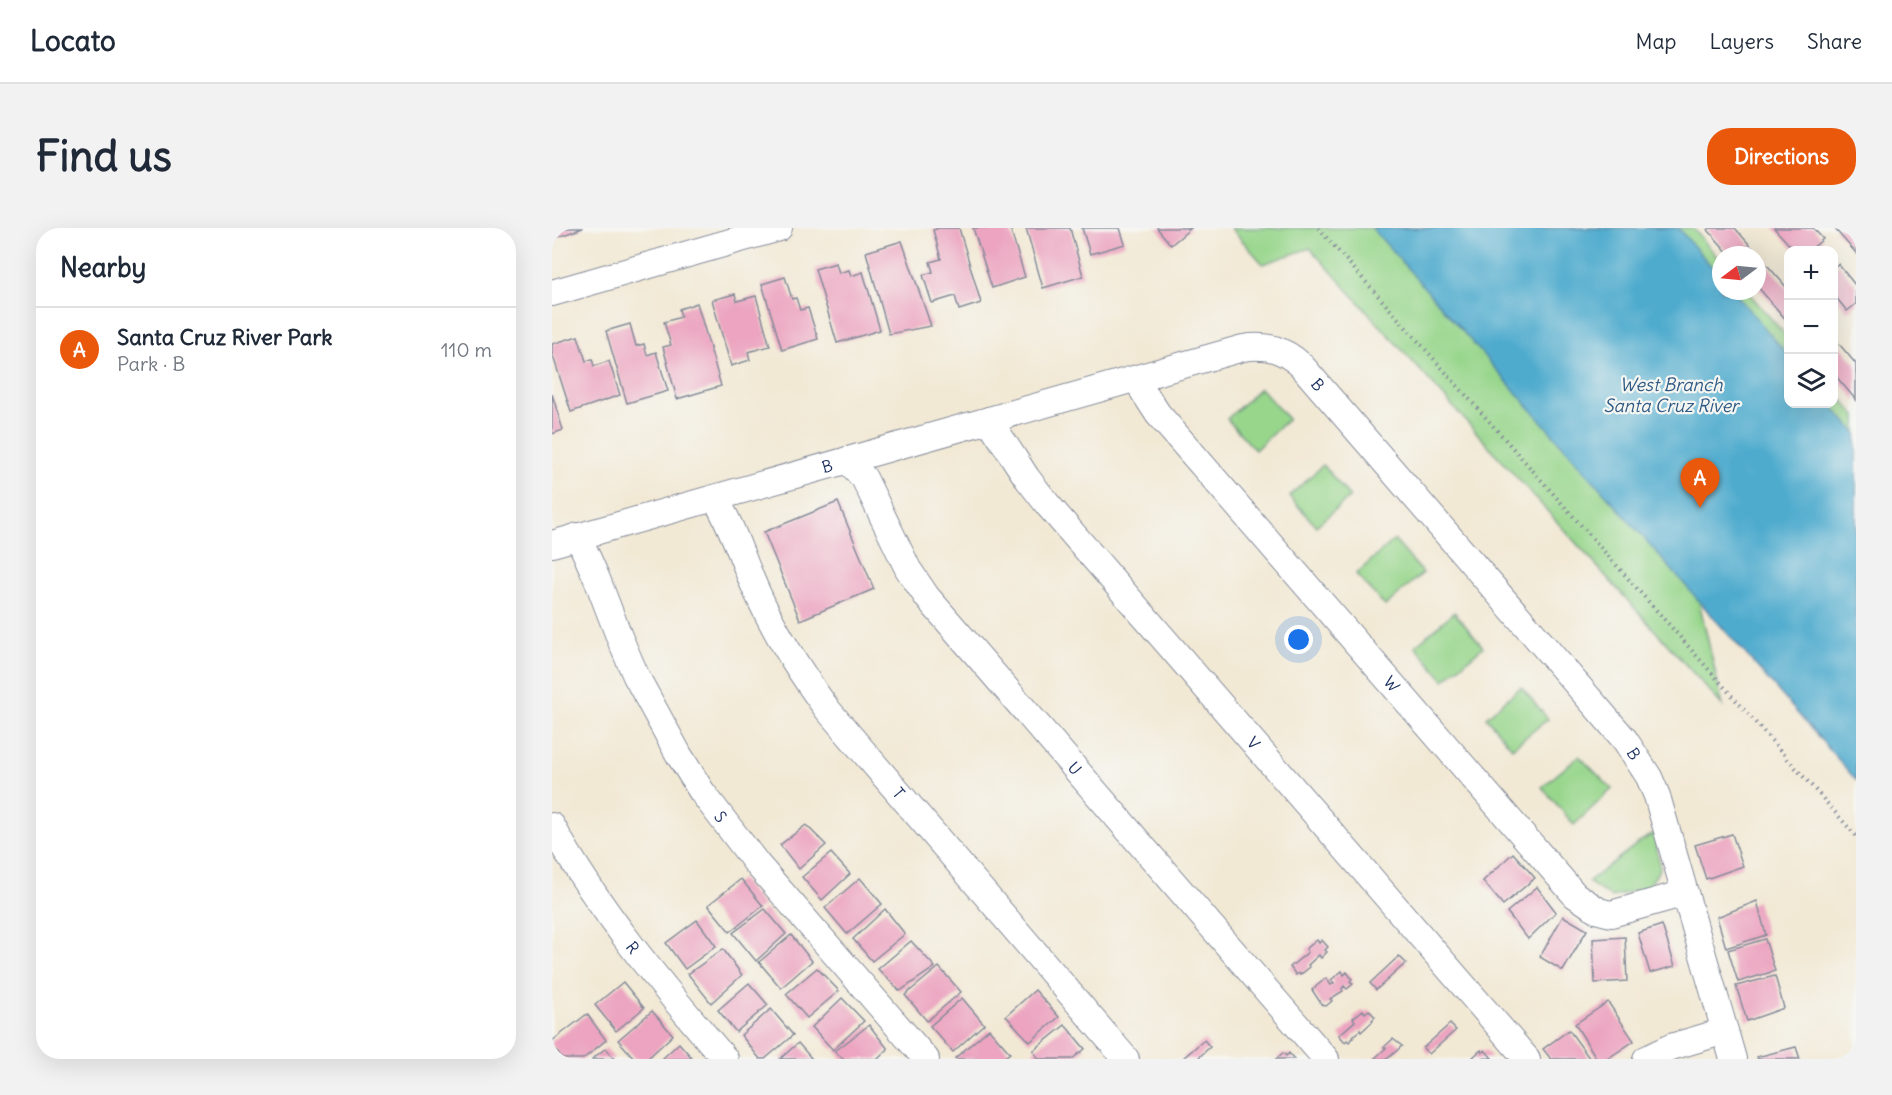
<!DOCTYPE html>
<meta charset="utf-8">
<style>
body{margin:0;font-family:Delius,sans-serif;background:#f2f2f3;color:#1f2937}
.controls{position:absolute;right:18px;top:18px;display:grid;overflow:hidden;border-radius:12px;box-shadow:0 6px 24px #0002}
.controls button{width:54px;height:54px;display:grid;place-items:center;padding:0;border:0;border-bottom:2px solid #e0e1e3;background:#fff;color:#1f2937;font:30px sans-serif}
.compass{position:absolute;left:1160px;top:18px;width:54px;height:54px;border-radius:50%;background:#fff;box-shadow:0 6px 24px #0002;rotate:254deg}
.you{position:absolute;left:747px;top:412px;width:21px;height:21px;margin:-15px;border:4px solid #fff;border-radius:50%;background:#1a73e8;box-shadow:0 0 0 9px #1a73e833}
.badge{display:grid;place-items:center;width:39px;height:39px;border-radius:50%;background:#ea580c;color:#fff;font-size:20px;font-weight:700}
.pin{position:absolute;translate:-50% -50px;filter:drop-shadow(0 2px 3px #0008)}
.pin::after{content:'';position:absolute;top:32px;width:21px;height:18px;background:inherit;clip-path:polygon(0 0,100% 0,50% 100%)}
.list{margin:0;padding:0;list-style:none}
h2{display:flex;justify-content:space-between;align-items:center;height:78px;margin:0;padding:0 24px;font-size:26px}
h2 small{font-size:20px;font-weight:400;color:#747a83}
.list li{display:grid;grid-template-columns:39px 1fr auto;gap:18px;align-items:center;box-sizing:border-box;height:84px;padding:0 24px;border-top:2px solid #e0e1e3}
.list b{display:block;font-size:22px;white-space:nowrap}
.list p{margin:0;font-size:20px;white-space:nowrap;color:#747a83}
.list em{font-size:20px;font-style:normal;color:#747a83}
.icon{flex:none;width:33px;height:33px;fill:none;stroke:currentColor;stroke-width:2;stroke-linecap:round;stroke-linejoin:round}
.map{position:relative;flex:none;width:1304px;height:831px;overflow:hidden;border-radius:24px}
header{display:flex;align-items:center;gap:36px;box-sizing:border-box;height:84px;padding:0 30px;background:#fff;border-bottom:2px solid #e0e1e3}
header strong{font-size:28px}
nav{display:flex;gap:33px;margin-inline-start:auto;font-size:21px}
.intro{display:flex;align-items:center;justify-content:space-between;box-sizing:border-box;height:144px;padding:0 36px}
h1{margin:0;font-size:42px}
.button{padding:15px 27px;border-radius:24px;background:#ea580c;color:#fff;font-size:21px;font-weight:700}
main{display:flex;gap:36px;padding:0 36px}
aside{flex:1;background:#fff;border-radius:24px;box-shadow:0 6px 24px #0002}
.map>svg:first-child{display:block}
.green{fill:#98d68c;stroke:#5a8275;stroke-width:1.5}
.water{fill:#50abce;stroke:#366d96;stroke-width:1.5}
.building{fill:#eca4c0}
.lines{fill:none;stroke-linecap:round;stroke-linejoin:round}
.minor-casing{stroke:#868c9a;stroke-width:28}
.path{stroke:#868c9a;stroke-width:4;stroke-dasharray:1.5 4.5;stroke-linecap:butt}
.minor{stroke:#fff;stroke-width:26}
.labels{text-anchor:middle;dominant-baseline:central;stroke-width:4.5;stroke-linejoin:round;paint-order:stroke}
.street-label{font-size:16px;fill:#1b2f5e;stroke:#f6f6f2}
.water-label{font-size:18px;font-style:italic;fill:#2e5a85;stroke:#f6f6f2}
</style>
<header>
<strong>Locato</strong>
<nav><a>Map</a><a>Layers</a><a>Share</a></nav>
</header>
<div class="intro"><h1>Find us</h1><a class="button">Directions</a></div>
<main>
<aside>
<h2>Nearby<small></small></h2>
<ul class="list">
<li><span class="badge">A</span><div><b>Santa Cruz River Park</b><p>Park · B</p></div><em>110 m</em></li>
</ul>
</aside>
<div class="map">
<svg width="1304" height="831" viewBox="0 0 1304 831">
<rect width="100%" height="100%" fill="#f6f6f2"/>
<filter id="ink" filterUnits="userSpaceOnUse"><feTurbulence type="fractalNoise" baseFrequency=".0167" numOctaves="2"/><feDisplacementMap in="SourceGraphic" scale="12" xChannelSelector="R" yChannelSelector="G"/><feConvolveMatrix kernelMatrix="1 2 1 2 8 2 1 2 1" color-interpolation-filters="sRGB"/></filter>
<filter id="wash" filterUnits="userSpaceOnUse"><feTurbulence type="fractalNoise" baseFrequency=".008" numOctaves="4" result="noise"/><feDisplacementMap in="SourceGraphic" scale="24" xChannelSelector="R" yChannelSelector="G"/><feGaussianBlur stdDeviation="1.35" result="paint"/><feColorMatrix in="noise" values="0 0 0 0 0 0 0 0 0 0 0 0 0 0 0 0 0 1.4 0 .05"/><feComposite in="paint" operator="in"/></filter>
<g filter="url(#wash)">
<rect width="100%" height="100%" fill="#f2e9d5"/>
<g class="green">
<path d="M679,0h462l28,33v30h26l41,47v66h46v-14l22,26v362l-157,-177 24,105 -413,-458 -47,16z"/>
<path d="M708,160l28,31 -33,31 -28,-31z"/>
<path d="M771,237l27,32 -34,29 -27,-30z"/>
<path d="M842,312l29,33 -38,33 -29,-32z"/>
<path d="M902,384l29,35 -39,33 -29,-34z"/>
<path d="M969,459l27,32 -36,29 -26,-31z"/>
<path d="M1027,528l33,33 -38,36 -32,-38z"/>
<path d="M1103,605l5,36 -12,18 -37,10 -23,-15 53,-41z"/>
</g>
<path class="water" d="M820,0h306l43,49v14h12l55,64v49h42l26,29v347z"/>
<g id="blocks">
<g class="building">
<path d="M0,0h31l-31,11z"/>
<path d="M387,0h20l22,75 -22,7 -4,-14 -23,7 -9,-28 10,-3 -3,-10 11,-3 -8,-29z"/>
<path d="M421,0h37l15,49 -33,11z"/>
<path d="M474,0h44l13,48 -40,12z"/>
<path d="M530,0h38l5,16 -35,10z"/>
<path d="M605,0h34l-20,17z"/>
<path d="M1158,0h25l53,61v33l-31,-36v-31h-27l-22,-25z"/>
<path d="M1222,0h39l10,11 -13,11h-16z"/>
<path d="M1282,0h22v25z"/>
<path d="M350,13l29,85 -42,8 -23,-82z"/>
<path d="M284,35l3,10 10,-3 2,6 12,-4 17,58 -43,13 -22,-74z"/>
<path d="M1286,36l18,22v18l-9,7 -13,-16v-28z"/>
<path d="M233,49l7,22 4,-1 4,12 8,-2 10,31 -36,11 -20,-66z"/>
<path d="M183,66l2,7 19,-5 14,50 -22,6 2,8 -19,6 -19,-66z"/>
<path d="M145,75l24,83 -44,13 -14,-52 8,-2 -7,-23 17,-5 -2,-8z"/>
<path d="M78,96l6,22 8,-2 3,11 9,-3 12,39 -41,12 -21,-72z"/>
<path d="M26,108l8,25 6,-2 2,7 15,-5 11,34 -49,17 -19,-59v-9z"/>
<path d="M1282,110l22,26v36l-22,-26z"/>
<path d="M0,166l11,36 -11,4z"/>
<path d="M286,274l36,87 -74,31 -36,-88z"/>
<path d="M254,597l20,20 -27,24 -19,-24z"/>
<path d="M1180,606l11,32 -37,13 -11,-34z"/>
<path d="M279,625l19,21 -28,26 -20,-23z"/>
<path d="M961,625l22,25 -32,27 -20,-24z"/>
<path d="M308,650l22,26 -35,30 -22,-26z"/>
<path d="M189,651l22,27 -33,26 -22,-27z"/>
<path d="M985,659l19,25 -28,27 -21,-27z"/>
<path d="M1205,673l9,34 -40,13 -9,-31z"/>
<path d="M213,681l21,25 -30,27 -23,-28z"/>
<path d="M333,681l20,25 -33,27 -19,-22z"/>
<path d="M1011,688l24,14 -24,41 -23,-14z"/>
<path d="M145,692l19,26 -31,23 -19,-26z"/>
<path d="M1110,697l13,41 -25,7 -12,-40z"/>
<path d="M239,707l21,26 -31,27 -22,-26z"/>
<path d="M1073,709l2,44 -32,2 -2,-44z"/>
<path d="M1213,711l10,32 -37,11 -10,-32z"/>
<path d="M765,712l2,3 3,-3 6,7 -3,3 2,2 -6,6 -2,-3 -11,10 2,2 -10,8 -1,-2 -3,2 -6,-8 18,-15 -2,-3z"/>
<path d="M359,713l24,26 -35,24 -22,-22z"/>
<path d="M171,721l19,26 -31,28 -23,-29z"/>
<path d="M847,728l7,7 -30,27 -6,-7z"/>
<path d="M387,739l22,25 -34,29 -22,-26z"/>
<path d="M265,740l22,23 -32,27 -21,-24z"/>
<path d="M790,743l2,4 3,-3 5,7 -2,2 3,3 -6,5 -3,-3 -2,3 1,2 -13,8 2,2 -6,5 -4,-1 -10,-15 14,-12 5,7 3,-2 -3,-3z"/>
<path d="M1223,748l9,32 -37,13 -11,-35z"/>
<path d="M71,754l21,26 -28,23 -21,-26z"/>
<path d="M197,755l19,22 -32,27 -18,-22z"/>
<path d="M483,762l24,27 -29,25 -24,-26z"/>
<path d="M290,770l22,23 -31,29 -21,-23z"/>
<path d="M410,770l22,26 -31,28 -23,-26z"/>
<path d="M1056,774l26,39 -27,18h-10l-22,-35z"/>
<path d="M219,781l22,26 -28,24h-5l-19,-24z"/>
<path d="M811,782l2,3 4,-3 6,7 -3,3 1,1 -12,11 -1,-2 -7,6 1,1 -5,5 -2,-2 -2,2 -6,-7 16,-14 -2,-3z"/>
<path d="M100,783l21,24 -26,24h-12l-17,-19z"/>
<path d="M35,786l19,26 -23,19h-21l-10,-14v-4z"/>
<path d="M898,796l6,6 -27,24 -6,-6z"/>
<path d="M317,797l19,24 -10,10h-35l-8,-8z"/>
<path d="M513,797l20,24 -13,10h-33l-6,-8z"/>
<path d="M437,801l21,24 -8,6h-45l-2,-1z"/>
<path d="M1017,802l21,29h-39l-8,-10z"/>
<path d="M841,811l9,7 -15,13h-13l12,-11 -2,-1z"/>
<path d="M652,812l6,7 -13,12h-15z"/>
<path d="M127,815l14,16h-31z"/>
<path d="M246,815l14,16h-32z"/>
<path d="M1244,819l4,12h-42l-1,-2z"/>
<path d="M54,820l8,11h-22z"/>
<path d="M929,822l1,3 3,-3 7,8 -17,1 -2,-2z"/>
<path d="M731,825l3,3 3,-3 5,6h-18z"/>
</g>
</g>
</g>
<g filter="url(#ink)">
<use href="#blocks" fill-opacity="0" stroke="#868c9a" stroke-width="1.5"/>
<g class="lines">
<g class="minor-casing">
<g id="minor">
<path d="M0,65l227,-65"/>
<path id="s1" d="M587,150l4,13 15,23 417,481 24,16 12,3 74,-21"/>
<path id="s2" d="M437,192l38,58 21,27 479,554"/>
<path id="s3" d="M295,232l17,18 44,91 19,28 399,462"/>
<path id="s4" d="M163,270c18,29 27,61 41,92 19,43 44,82 71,119l299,350"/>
<path id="s5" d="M26,308l19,43 23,60 16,37 43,79 23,37 55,72 169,195"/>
<path id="s6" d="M0,316l691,-196c24,-4 40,1 58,17l324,375 24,37 8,19 76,263"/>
<path id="s7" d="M0,598c47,85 110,160 173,233"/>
<path d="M1094,831l25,-12 54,-16"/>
</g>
</g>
<path class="path" d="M766,0l538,608"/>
<use href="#minor" class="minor"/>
</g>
</g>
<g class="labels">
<g class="street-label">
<text stroke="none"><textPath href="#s6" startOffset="807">B</textPath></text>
<text stroke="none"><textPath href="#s6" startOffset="286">B</textPath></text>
<text stroke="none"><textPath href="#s1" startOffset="398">W</textPath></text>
<text stroke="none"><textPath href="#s2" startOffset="418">V</textPath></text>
<text stroke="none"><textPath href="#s6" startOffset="1293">B</textPath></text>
<text stroke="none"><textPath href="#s3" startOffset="386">U</textPath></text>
<text stroke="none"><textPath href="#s4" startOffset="350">T</textPath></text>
<text stroke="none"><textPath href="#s5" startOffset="316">S</textPath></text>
<text stroke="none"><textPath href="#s7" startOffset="146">R</textPath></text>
</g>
<g class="water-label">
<text x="1119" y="156">West Branch<tspan x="1119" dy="21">Santa Cruz River</tspan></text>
</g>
</g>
</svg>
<div class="controls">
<button>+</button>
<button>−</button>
<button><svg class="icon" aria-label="layers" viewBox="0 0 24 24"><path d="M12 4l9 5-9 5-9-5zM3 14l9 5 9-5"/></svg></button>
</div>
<svg class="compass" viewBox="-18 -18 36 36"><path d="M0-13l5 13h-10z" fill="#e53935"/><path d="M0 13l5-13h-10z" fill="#747a83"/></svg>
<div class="you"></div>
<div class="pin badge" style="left:1148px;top:280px">A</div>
</div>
</main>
